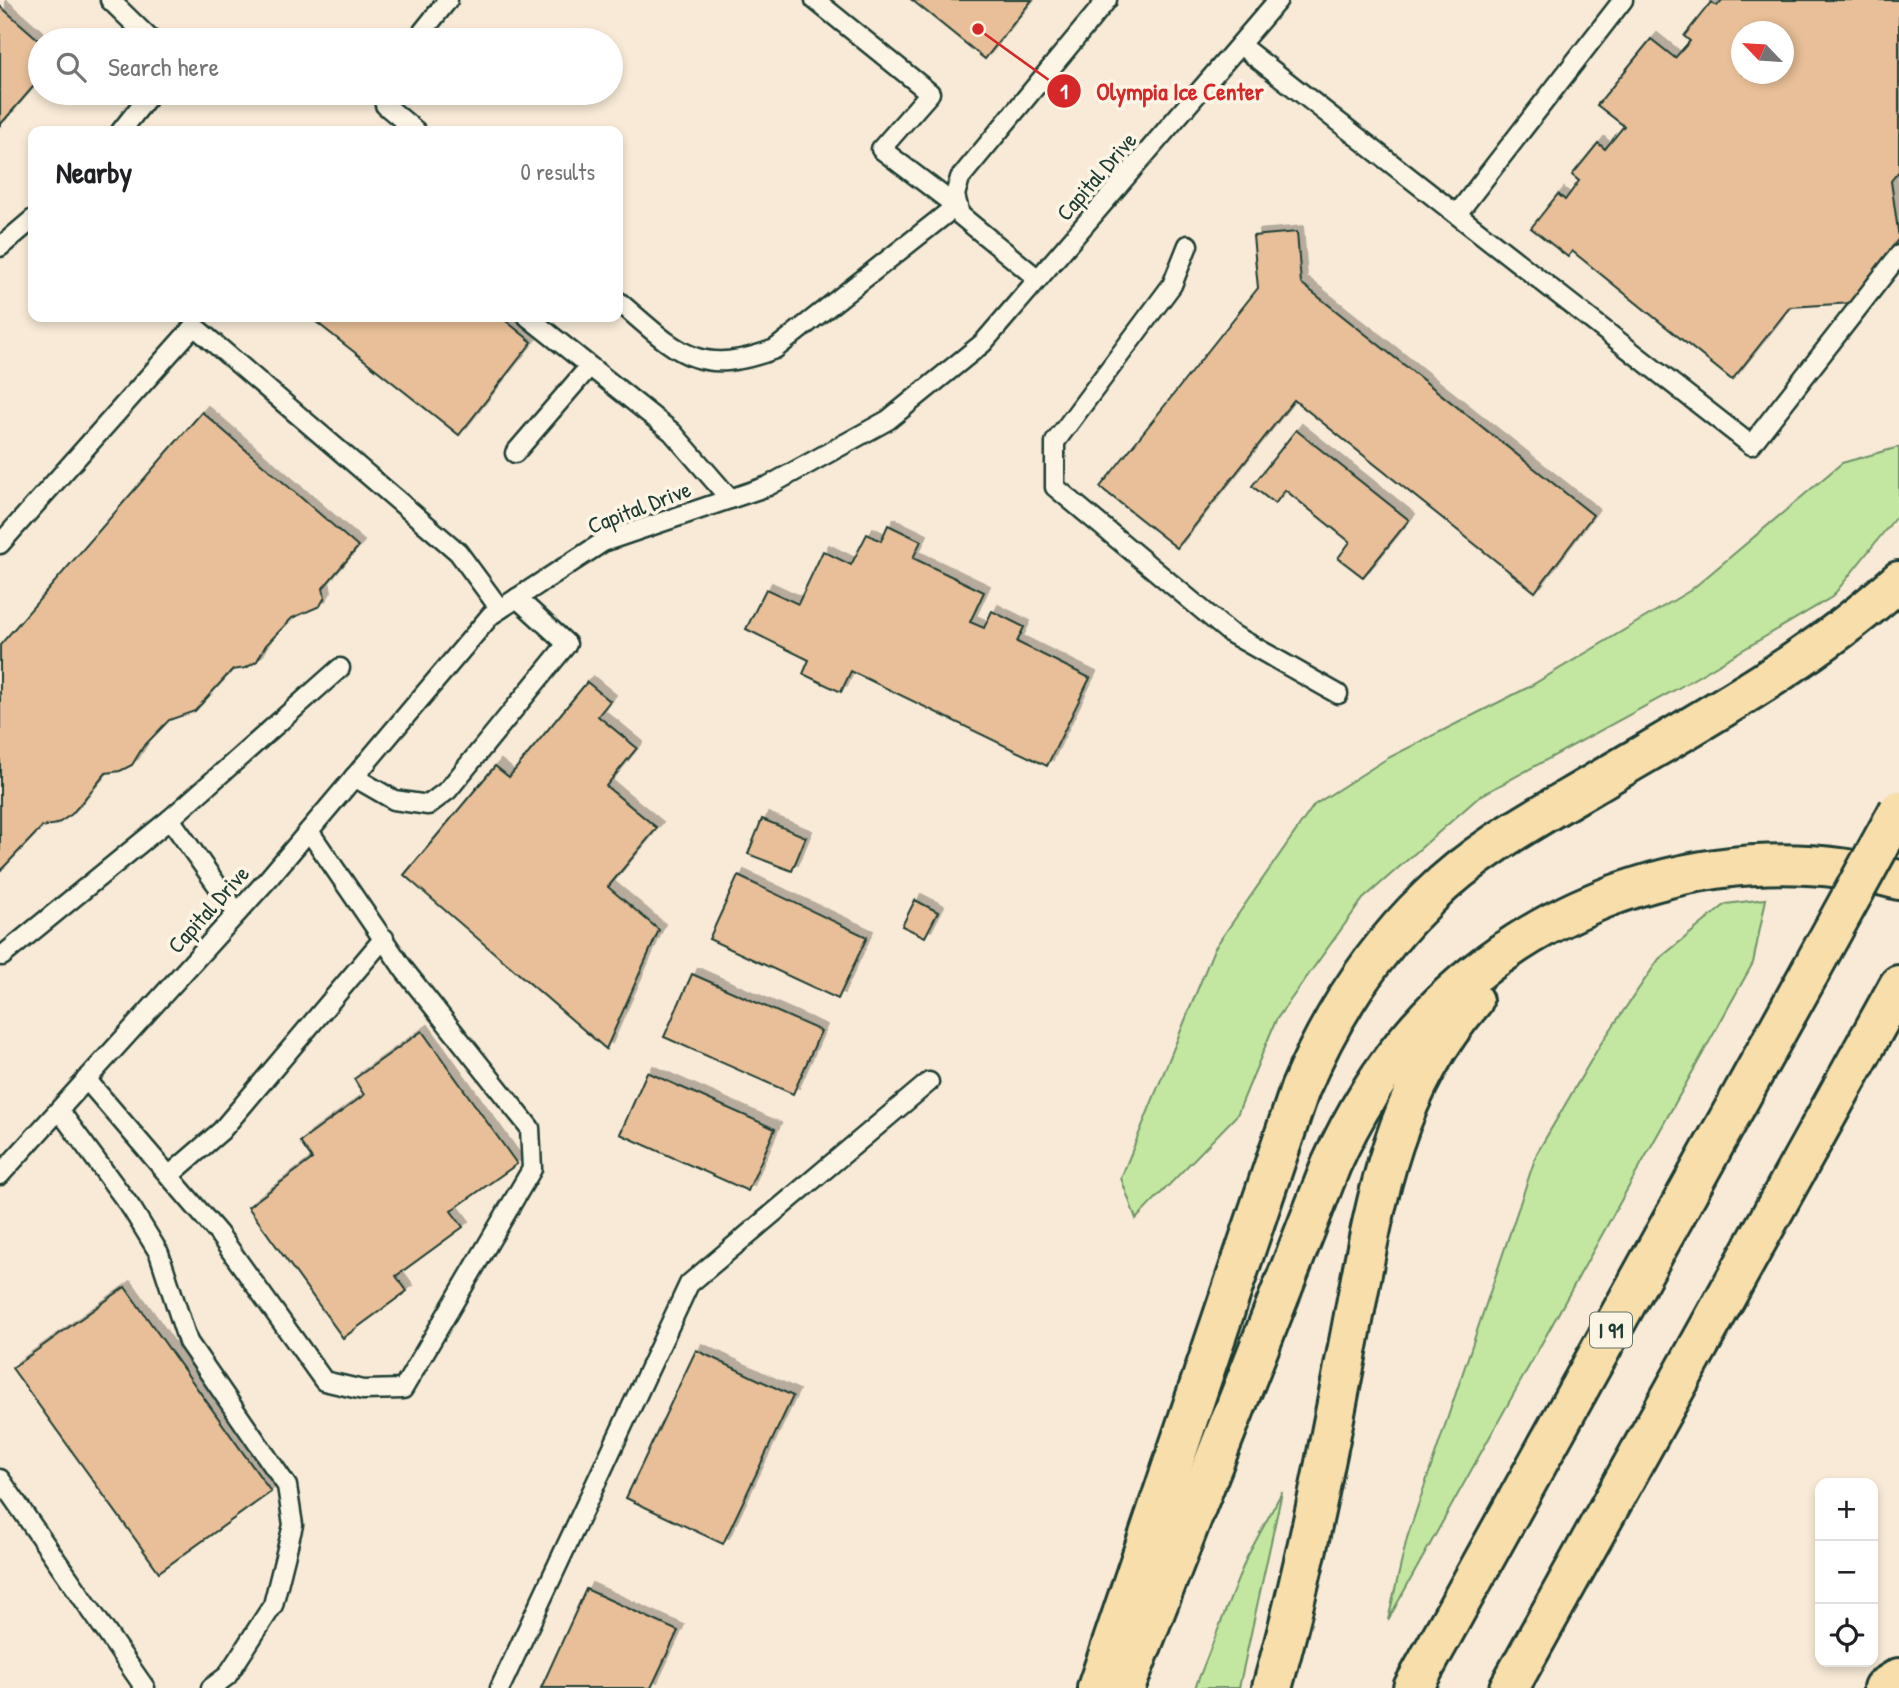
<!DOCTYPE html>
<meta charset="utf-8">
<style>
body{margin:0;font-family:"Patrick Hand",sans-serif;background:#f6f6f6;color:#202124}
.controls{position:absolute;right:21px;bottom:21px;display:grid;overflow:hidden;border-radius:14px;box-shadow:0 4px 10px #0003}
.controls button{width:63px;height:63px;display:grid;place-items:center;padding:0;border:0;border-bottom:2px solid #e0e0e0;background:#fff;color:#202124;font:35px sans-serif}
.compass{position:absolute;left:1731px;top:21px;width:63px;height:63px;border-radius:50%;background:#fff;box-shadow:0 4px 10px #0003;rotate:295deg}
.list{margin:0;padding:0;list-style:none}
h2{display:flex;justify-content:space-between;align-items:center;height:91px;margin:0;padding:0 28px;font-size:30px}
h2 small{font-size:23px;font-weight:400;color:#757577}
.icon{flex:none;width:38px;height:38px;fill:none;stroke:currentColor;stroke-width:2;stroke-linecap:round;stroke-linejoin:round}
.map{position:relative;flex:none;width:1899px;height:1688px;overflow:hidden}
.search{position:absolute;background:#fff;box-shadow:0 4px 10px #0003;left:28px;top:28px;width:595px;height:77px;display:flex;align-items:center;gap:18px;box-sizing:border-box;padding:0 24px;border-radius:38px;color:#757577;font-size:26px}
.panel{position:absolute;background:#fff;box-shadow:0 4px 10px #0003;left:28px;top:126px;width:595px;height:196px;border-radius:14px}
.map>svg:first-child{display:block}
.green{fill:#c3e7a0;stroke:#71926a;stroke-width:2}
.building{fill:#e8bf98;stroke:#1f3d34;stroke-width:2;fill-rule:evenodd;filter:url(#shadow)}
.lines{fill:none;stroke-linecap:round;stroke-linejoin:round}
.lane-casing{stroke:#1f3d34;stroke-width:23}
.highway-casing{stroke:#1f3d34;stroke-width:44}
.lane{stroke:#fcf5e5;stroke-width:18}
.highway{stroke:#f8deab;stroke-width:38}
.highway-bridge-casing{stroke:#1f3d34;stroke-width:44;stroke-linecap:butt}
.highway-bridge{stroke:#f8deab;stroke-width:38}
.labels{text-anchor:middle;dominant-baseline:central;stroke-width:7;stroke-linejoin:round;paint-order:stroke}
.shield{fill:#fcf5e5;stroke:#617469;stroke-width:2}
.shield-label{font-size:21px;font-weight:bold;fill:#1f3d34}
.street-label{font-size:23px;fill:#1f3d34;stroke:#fcf5e5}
.leader{fill:none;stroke:#d62828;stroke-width:2.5}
.callout-dot{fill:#d62828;stroke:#fcf5e5;stroke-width:2.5}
.mark-label{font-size:21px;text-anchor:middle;font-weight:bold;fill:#fff}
.callout-label{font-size:24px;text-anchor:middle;font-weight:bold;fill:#d62828;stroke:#fcf5e5;stroke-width:7;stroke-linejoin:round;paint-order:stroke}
</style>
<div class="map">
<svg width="1899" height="1688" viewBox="0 0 1899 1688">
<defs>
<filter id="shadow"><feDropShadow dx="6" dy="-6" stdDeviation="0" flood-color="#0004"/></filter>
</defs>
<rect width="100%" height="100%" fill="#f8ead6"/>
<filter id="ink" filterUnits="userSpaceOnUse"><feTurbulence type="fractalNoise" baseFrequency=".0143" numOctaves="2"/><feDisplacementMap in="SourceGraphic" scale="14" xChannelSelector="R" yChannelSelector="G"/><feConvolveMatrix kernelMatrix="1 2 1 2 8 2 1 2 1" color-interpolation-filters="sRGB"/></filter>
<g filter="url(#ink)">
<g class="green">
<path d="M1899,447v66l-67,84 -157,93 -195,106 -117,103 -87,121 -39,95 -101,104 -15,-41 93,-229 100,-144 74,-47 139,-70 164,-98 151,-127z"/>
<path d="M1766,899l-13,64 -365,657 19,-82 130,-385 63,-108 59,-86 67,-55z"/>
<path d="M1282,1492l-43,196h-44l51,-129z"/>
</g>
<g class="building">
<path d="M912,0h120l-47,59z"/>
<path d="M1722,0h177v171l-8,10 8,57 -47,65 -62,4 -58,73 -160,-129 -4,6 -37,-29 27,-34 7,6 14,-19 -7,-6 26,-32 7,6 19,-23 -27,-21 54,-66 24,19 15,-17 -6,-5 27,-34 6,4zM1742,32h42v42h-42z"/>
<path d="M0,6l40,35v38l-40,46z"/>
<path d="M1297,232l4,51 292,232 -58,77 -241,-192 -117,148 -77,-61 158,-199 -5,-52z"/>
<path d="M310,317h191l31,25 -73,93z"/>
<path d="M202,412l156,135 -35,41 2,9 -5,9 -28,12 -26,27 -9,16 -11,7 -14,2 -37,41 -26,9 -26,27 -11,18 -12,6 -14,2 -34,41 -15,10 -15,3 -42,44v-226z"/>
<path d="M1296,430l113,90 -46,57 -25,-19 12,-16 -65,-52 -10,14 -23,-18z"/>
<path d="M888,525l33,16 -8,17 71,34 -14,30 14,6 8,-17 32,16 -7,15 73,36 -43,88 -196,-95 -10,21 -38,-18 6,-14 -63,-31 20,-40 32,15 25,-53 28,14 16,-31 14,7z"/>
<path d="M587,682l23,19 -12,15 39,32 -31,38 51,42 -49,59 51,43 -53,119 -202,-174 91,-109 14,11z"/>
<path d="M762,819l44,18 -14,34 -44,-17z"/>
<path d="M738,876l129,61 -29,62 -129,-60z"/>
<path d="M915,900l23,12 -13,25 -23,-11z"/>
<path d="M692,974l129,57 -28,63 -129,-57z"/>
<path d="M422,1031l95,133 -66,47 12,16 -67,49 11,15 -64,47 -95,-131 64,-48 -12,-17 64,-47 -10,-16z"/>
<path d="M647,1072l128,57 -27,62 -128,-57z"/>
<path d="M125,1287l146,205 -112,80 -147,-204z"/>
<path d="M696,1350l97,46 -70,148 -97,-46z"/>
<path d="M586,1589l92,42 -27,57h-110z"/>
</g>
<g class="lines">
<g class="lane-casing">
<g id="lane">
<path d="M110,0l41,40"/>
<path d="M416,40l32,-40"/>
<path d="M1240,45l511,400 148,-190"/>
<path d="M383,93l2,12 31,26"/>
<path d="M121,131l30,-38"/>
<path d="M1457,214l166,-214"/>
<path d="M1188,245l-16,40 -117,157v45l175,146 108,61"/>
<path d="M0,247l33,-28"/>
<path d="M1038,279l-78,-64 -5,-20 5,-17 147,-178"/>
<path d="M618,301c58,49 77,78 157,48l181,-143 -75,-57 49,-56 -115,-93"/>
<path d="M528,317l144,115 58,67"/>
<path d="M515,453l74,-86"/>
<path d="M0,544l194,-218 264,226 42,57"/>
<path d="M354,777l40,23 34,5 20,-15 119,-146 -50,-46"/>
<path d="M237,913l-67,-94 170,-151"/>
<path d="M2,956l168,-137"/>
<path d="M86,1079l132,154 106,148 39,9 40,-1 129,-220 -2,-41 -125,-157 -96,-140"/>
<path d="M59,1110l73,99 27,44 29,89 99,144 6,39 -20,80 -46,71 -16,12"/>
<path d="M0,1175l269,-297 222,-263 112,-73 165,-56 120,-66 95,-77 295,-343"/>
<path d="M170,1175l51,-44 163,-193"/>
<path d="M0,1479l145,209"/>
<path d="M500,1688l189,-404 240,-202"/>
</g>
</g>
<g class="highway-casing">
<g id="highway">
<path d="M1097,1688l203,-599c31,-73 71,-136 129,-192 46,-46 105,-78 161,-111 106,-63 217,-122 309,-205"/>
<path d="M1125,1688l206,-523c22,-49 49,-94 85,-135 116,-133 311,-198 483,-150"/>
<path d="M1272,1688c30,-107 52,-217 73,-326 26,-128 38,-259 128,-361"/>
<path d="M1413,1688l397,-716"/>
<path d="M1509,1688l390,-703"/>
<path d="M1883,1688l16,-10"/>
</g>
</g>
<use href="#lane" class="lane"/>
<use href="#highway" class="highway"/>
<g class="highway-bridge-casing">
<path id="highway-bridge" d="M1810,972l89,-162"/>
</g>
<use href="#highway-bridge" class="highway-bridge"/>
</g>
</g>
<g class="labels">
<rect class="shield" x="1590" y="1312.5" width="42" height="35" rx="5"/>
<g class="shield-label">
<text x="1611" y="1330">I 91</text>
</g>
<g class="street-label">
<text transform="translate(1096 176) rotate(-49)">Capital Drive</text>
<text transform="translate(639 507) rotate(-21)">Capital Drive</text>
<text transform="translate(208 909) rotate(-48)">Capital Drive</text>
</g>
</g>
<path class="leader" d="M978 29L1064 91"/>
<g class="callout-dot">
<circle cx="978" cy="29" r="7"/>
<circle cx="1064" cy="91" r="18"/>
</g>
<g class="mark-label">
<text x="1064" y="99">1</text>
</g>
<g class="callout-label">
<text x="1180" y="100">Olympia Ice Center</text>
</g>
</svg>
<div class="controls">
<button>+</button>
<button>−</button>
<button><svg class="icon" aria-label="locate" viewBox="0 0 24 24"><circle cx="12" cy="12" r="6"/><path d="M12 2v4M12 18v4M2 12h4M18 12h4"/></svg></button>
</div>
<svg class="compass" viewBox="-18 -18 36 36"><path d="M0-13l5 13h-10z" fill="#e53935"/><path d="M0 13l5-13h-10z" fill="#757577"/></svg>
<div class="search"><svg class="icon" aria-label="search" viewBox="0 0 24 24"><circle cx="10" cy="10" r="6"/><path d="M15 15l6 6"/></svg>Search here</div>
<section class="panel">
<h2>Nearby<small>0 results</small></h2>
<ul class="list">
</ul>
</section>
</div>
